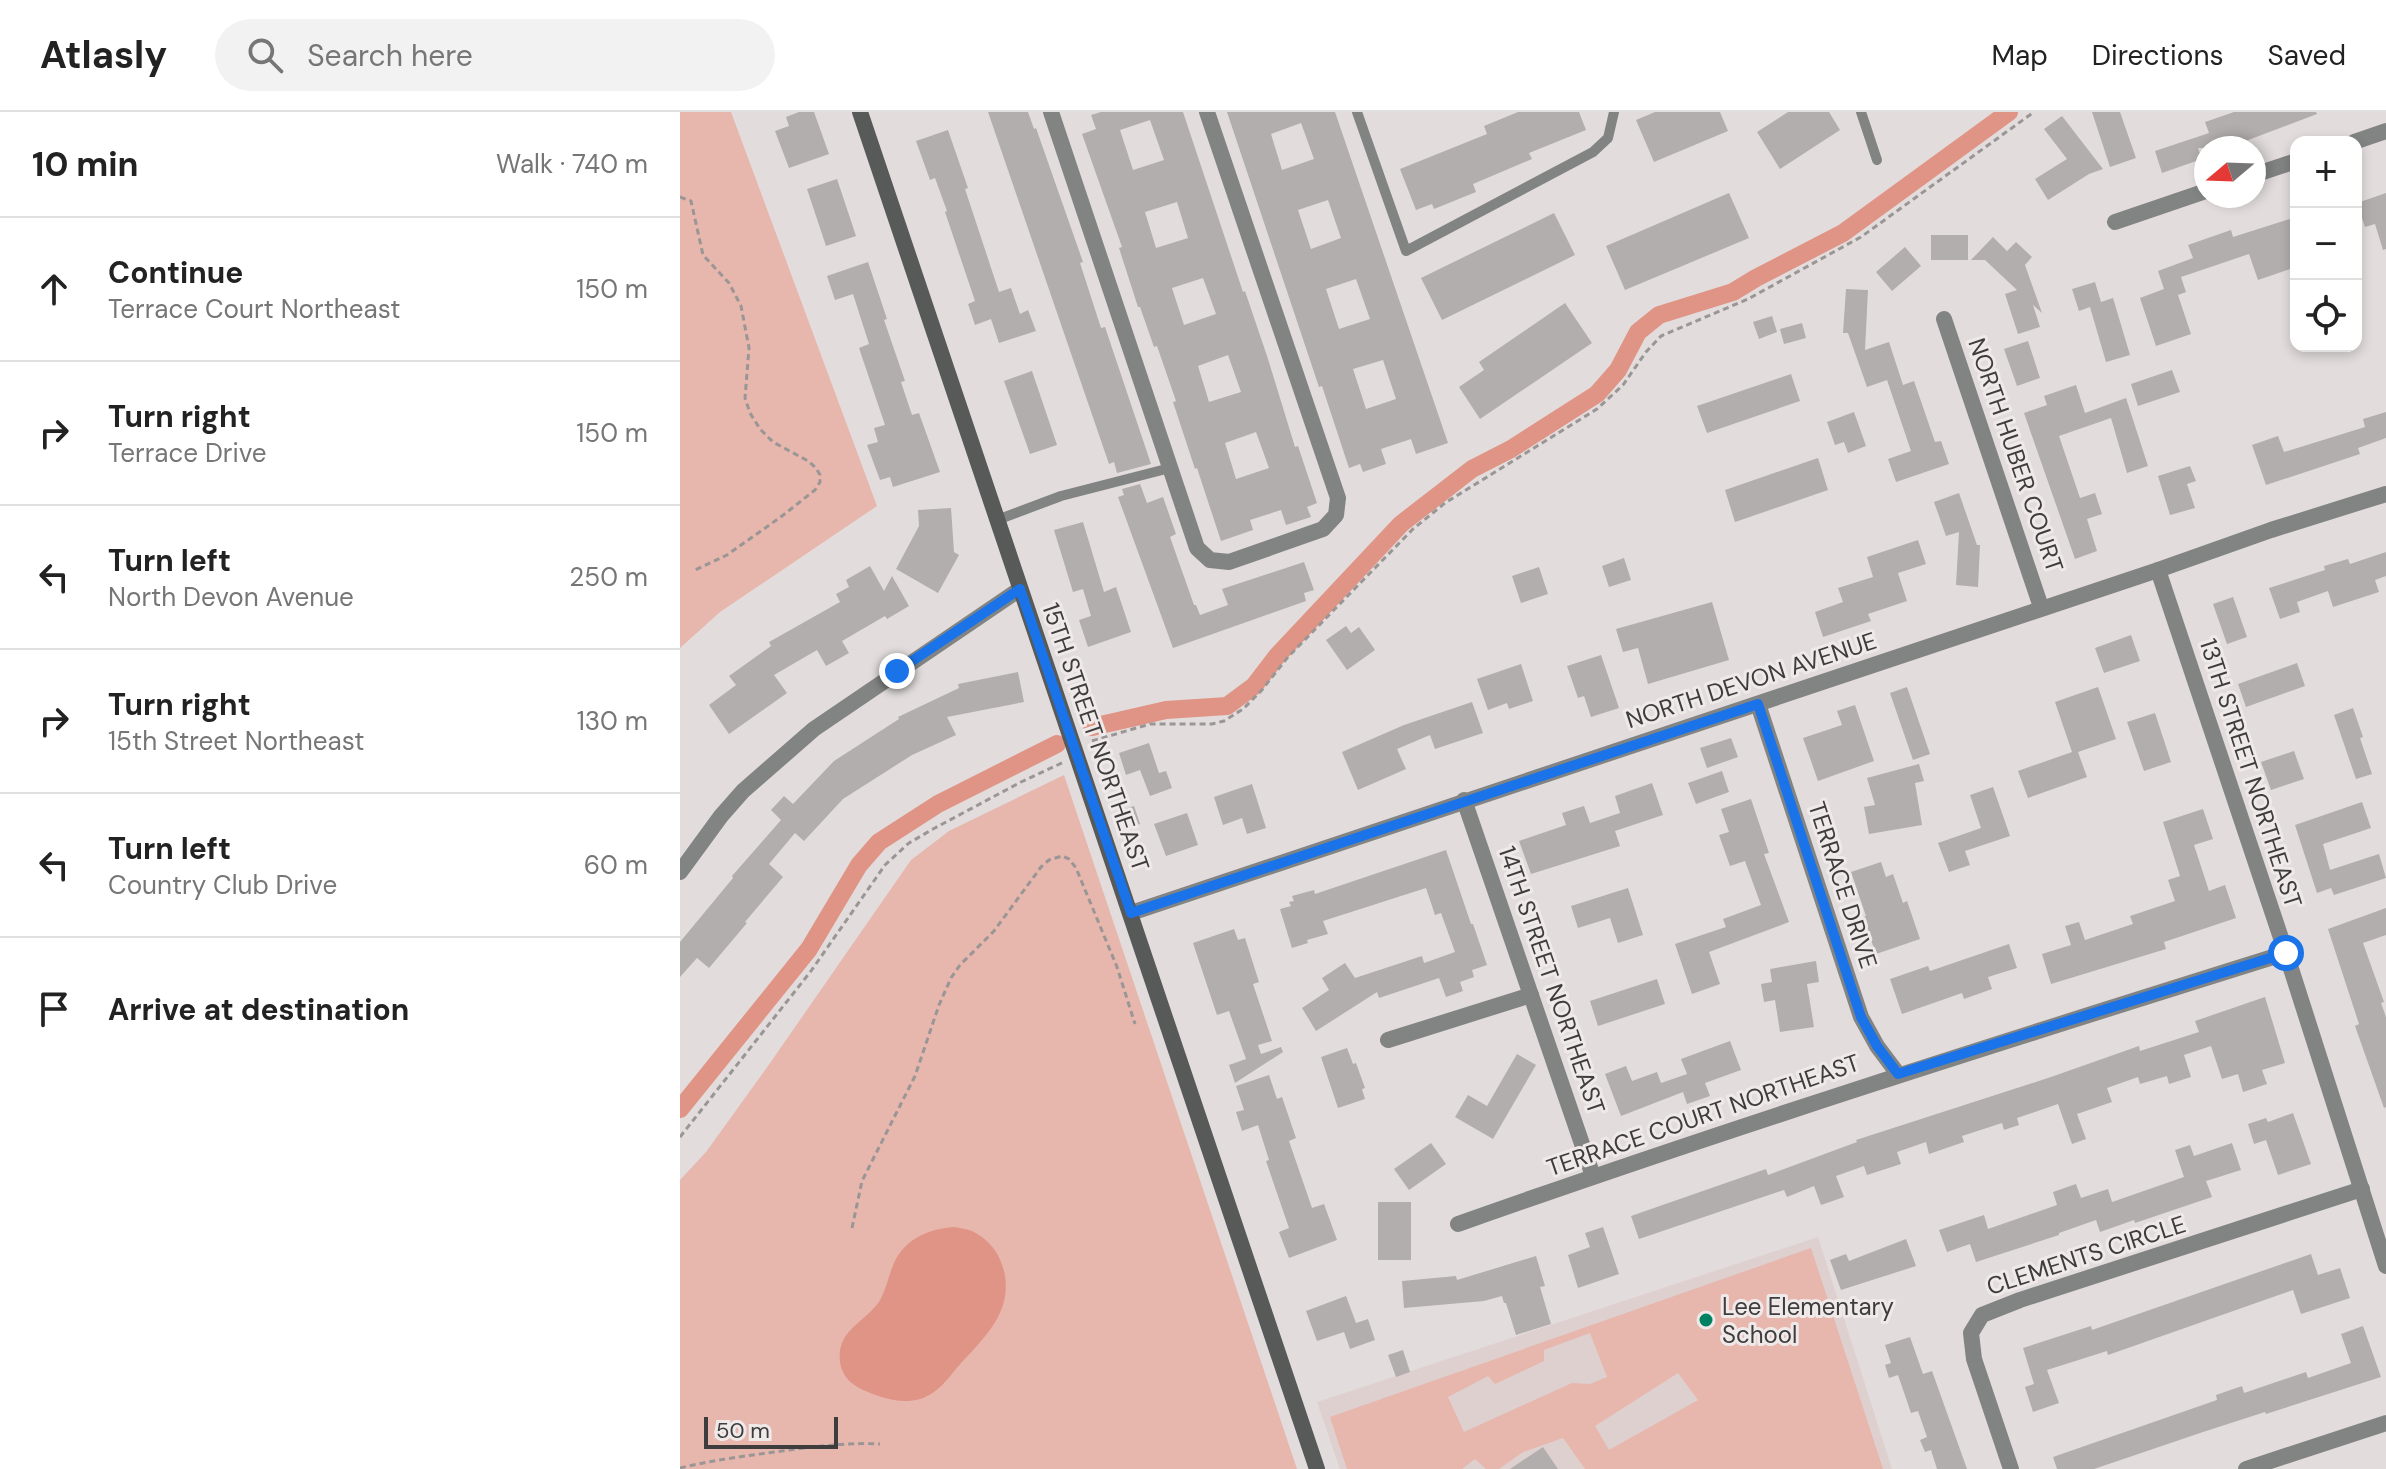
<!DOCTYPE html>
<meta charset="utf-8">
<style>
body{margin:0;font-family:"DM Sans",sans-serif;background:#f2f2f2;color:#222}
.controls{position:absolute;right:24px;top:24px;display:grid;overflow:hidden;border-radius:16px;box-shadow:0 4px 12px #0003}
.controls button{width:72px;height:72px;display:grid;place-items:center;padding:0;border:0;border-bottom:2px solid #e0e0e0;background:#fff;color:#222;font:40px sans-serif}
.compass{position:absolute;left:1514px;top:24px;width:72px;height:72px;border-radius:50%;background:#fff;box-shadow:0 4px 12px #0003;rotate:251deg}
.scale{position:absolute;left:24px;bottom:20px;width:134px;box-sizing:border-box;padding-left:8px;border:4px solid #3e3c3c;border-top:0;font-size:22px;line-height:28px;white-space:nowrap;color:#3e3c3c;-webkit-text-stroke:6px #efeae9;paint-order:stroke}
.stop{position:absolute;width:24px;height:24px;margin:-18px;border:6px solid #1a73e8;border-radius:50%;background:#fff}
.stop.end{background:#1a73e8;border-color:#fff;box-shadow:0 2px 8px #0008}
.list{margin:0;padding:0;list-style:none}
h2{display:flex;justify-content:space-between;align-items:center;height:104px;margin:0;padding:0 32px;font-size:34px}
h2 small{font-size:26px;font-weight:400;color:#767676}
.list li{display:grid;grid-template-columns:52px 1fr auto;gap:24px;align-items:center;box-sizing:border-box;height:144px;padding:0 32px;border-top:2px solid #e0e0e0}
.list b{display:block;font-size:30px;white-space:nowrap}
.list p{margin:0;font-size:26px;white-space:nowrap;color:#767676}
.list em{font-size:26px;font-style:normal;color:#767676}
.icon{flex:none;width:44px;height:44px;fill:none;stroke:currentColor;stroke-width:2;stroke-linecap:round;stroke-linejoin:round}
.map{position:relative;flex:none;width:1706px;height:1357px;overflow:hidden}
header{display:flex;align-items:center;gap:48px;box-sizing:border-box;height:112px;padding:0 40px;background:#fff;border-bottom:2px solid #e0e0e0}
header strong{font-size:38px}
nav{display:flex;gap:44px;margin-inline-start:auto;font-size:28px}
.search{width:560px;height:72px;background:#f2f2f2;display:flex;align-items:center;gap:20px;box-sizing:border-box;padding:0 28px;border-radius:44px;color:#767676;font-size:30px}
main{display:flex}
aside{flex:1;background:#fff}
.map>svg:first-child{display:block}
.built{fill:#ded0ce}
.green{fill:#e7b6ad;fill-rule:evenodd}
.water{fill:#e09485}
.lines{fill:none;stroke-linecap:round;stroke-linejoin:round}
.canal{stroke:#e09485;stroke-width:18}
.building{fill:#b2aead;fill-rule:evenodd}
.path{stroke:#999695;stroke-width:3;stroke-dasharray:6 4;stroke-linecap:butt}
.lane{stroke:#828483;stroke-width:10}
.street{stroke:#828483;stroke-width:16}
.secondary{stroke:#575a59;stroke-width:16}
.route{stroke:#1a73e8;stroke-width:10}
.poi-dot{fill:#008162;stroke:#efeae9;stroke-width:3}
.labels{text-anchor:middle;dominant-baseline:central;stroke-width:6;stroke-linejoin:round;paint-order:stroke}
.street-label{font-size:24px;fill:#3e3c3c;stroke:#efeae9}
.poi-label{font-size:24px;fill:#3e3c3c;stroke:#efeae9;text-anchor:start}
</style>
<header>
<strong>Atlasly</strong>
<div class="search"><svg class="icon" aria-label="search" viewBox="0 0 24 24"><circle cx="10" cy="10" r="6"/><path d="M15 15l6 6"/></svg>Search here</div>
<nav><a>Map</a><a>Directions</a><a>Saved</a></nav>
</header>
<main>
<aside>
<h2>10 min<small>Walk · 740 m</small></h2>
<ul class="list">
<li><svg class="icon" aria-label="ahead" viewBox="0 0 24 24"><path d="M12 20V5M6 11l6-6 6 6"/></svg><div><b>Continue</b><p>Terrace Court Northeast</p></div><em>150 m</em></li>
<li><svg class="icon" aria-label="right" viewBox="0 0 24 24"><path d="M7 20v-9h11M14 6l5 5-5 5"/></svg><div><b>Turn right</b><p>Terrace Drive</p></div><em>150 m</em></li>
<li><svg class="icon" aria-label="left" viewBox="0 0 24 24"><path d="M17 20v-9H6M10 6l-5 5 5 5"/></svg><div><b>Turn left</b><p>North Devon Avenue</p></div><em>250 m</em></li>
<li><svg class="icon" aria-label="right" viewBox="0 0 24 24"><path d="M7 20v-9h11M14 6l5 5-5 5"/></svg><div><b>Turn right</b><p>15th Street Northeast</p></div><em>130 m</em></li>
<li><svg class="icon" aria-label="left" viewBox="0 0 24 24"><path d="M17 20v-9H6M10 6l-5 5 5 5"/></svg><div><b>Turn left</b><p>Country Club Drive</p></div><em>60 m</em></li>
<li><svg class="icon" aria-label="arrive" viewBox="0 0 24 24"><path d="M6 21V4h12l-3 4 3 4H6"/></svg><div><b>Arrive at destination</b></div></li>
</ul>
</aside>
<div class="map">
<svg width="1706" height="1357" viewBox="0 0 1706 1357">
<rect width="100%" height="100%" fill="#e2dddc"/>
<path class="built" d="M1138,1125l74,232h-552l-23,-67z"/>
<g class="green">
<path d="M0,0h51l146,394 -157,106 -40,36z"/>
<path d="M384,663l233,694h-617v-289l26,-28 62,-86 143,-206 38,-29z"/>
<path d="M1131,1136l72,221h-298l-22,-31 -40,14 -24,17h-13l-11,-10 -13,10h-115l-17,-52zM910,1221l17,44 -17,7 -18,-1 -108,49 -16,-35 40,-21 7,8 49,-23v-11zM998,1261l20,27 -89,50 -14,-24z"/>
</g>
<path class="water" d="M274,1115c6,1 13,2 18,4 32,15 42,55 27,84 -9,18 -25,34 -38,48 -12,14 -23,31 -41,36 -20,6 -41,-2 -59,-10 -10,-5 -17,-12 -20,-22 -8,-35 22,-43 38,-65 6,-10 9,-23 13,-34 10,-28 35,-39 62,-41z"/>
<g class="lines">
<g class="canal">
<path d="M412,615l74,-17 61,-4 27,-20 23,-30 124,-132 71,-55 39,-20 86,-55 21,-24 20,-38 21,-17 74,-23 23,-14 87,-45 166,-121"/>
<path d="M0,997l129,-160 50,-84 20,-23 59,-38 119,-60"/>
</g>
</g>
<g class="building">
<path d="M119,0h15l15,42 -40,14 -14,-37 14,-5 -3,-9z"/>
<path d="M308,0h40l6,17 2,-1 47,134 -3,1 21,65 4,-1 46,137 -34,9 -3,-11 -5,2z"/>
<path d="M421,0h82l60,180 2,-1 23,68 27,88 3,-1 19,57 -10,4 4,10 -25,8 -5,-15 -31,10 3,10 -32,11 -24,-73 -2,1 -22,-67 3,-1 -19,-55 -3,1 -14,-40h-2l-19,-59 3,-1 -40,-113 14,-5 -5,-14zM470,8l14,40 -31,10 -13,-40zM497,90l11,36 -32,10 -11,-36zM523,166l13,36 -32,11 -12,-37zM548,243l13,37 -32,10 -11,-36zM576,320l13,36 -33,11 -11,-36z"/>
<path d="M547,0h108l113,331 -32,11 -5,-15 -30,10 5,15 -23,8 -3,-8 -11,4 -27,-82 -3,1zM621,11l13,36 -32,11 -11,-36zM648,88l13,38 -30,11 -13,-39zM676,167l14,40 -31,10 -13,-40zM703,248l13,39 -30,10 -13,-40z"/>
<path d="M838,0h61l7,18 -57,23 3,6 -59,25 3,8 -42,17 -2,-5 -16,6 -16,-41 87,-35 -3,-8z"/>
<path d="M975,0h65l8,19 -74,31 -18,-42z"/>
<path d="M1108,0h41l11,18 -60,39 -23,-37z"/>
<path d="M1412,0h28l16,46 -26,9z"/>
<path d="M1554,0h82l1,2 -90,34h-29l4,11 -40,14 -7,-22 54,-18 -4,-11z"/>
<path d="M1382,4l41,53 -14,5 -41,26 -13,-21 32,-20 -23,-30z"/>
<path d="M268,18l20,58 -3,1 34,103 12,-4 9,26 8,-4 8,21 -37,12 -8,-24 -16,6 -7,-21 7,-3 -30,-89 2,-1 -12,-33 -5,2 -14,-39z"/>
<path d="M157,67l19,57 -30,10 -19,-57z"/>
<path d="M1049,81l20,45 -124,52 -19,-44z"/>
<path d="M1706,81v56l-3,1 -8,-26 -10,3 -8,-24z"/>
<path d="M874,101l21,42 -133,65 -21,-42z"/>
<path d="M1616,105v50l-38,13 -9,-26 -68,23 5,15 -8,3 13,39 -35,12 -16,-48 24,-9 -6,-18 35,-13 -5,-13 43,-15 2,7z"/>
<rect x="1251" y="123" width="37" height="25"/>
<path d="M1313,125l14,14 9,-9 16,15 -7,8 17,48 -9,-8 7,22 -22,7 -13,-40 12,-4 -32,-30h-14z"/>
<path d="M1225,135l16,19 -29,25 -16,-19z"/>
<path d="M188,150l19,57 -3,1 21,61 -4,1 11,33 7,-2 21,59 -47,15 -3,-10 -10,3 -13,-35 11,-3 -4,-14 11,-3 -26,-77 10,-4 -16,-50 -18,6 -8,-24z"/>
<path d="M1415,170l6,20 12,-4 17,57 -24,7 -16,-55 -11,4 -7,-22z"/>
<path d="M1166,177l22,1 -3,60 24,-8 14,43 11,-4 21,61 6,-1 8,23 -53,18 -8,-23 23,-8 -24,-71 -20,7 -19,-54h-5z"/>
<path d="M885,191l27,40 -112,76 -21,-32 25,-17 -5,-8z"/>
<path d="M1092,204l5,16 -18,7 -6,-17z"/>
<path d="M1122,211l4,15 -22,6 -4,-15z"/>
<path d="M1348,229l12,37 -23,8 -13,-37z"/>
<path d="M1492,258l8,22 -42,14 -7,-22z"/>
<path d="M352,259l25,74 -27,9 -26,-73z"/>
<path d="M1111,262l9,27 -93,32 -10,-27z"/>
<path d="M1396,273l9,28 41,-15 22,68 -21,7 -16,-55 -52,18 21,62 15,-5 7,21 -15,5 10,32 -22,8 -51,-146 23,-8 -3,-9z"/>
<path d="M1174,300l12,34 -18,7 -4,-11 -9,3 -8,-23z"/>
<path d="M1706,300v26l-28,10 2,6 -94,31 -14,-40 26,-9 6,16 81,-25 -2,-8z"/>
<path d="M1138,346l10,32 -93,32 -10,-32z"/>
<path d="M1510,354l6,15 -9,3 8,24 -25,7 -12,-39z"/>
<path d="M460,372l7,19 16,-6 13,37 -6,3 24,68h2l4,10 28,-10 -6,-16 82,-27 10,28 -10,3 2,8 -133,47 -55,-151 6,-2 -2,-6z"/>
<path d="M1279,381l18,52h3l-2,42 -22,-2 3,-53 -13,4 -12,-34z"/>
<path d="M271,396l3,44 5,3 -21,38 -42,-24 23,-43 -1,-16z"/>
<path d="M403,410l21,70 12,-5 15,45 -43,15 -9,-27 12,-4 -8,-27 -10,3 -19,-62z"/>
<path d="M1238,428l8,24 -28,9 9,28 -39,13 3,7 -48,16 -8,-25 28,-10 -5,-14 35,-11 -6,-20z"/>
<path d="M1706,440v24l-11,4 4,12 -46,15 -5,-16 -31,11 3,10 -20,7 -11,-31 56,-18 -1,-4 24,-7 2,5z"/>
<path d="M944,446l7,22 -22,7 -7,-21z"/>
<path d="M190,454l14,25 8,-15 17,30 -22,13 -2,-3 -43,25 7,12 -23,13 -9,-16 -43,25 13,18 -58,41 -20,-29 27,-20 -7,-9 42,-30 -2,-4 71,-40 -4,-8 13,-7 -3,-7z"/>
<path d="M859,455l9,27 -27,9 -9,-27z"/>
<path d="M1553,485l14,40 -20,7 -14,-40z"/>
<path d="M1032,490l17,58 -81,24 -10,-36 -15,4 -7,-23z"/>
<path d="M666,514l5,7 8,-6 16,23 -28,20 -21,-30z"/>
<path d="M1451,523l9,26 -36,12 -9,-25z"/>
<path d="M921,543l18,53 -28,9 -7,-21 -6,2 -11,-32z"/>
<path d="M1617,551l8,23 -59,21 -8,-23z"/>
<path d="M841,552l12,37 -24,8 -2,-6 -19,7 -11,-31z"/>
<path d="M338,560l6,30 -77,15 9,18 -44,20 -69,44 -39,42 -9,-8 -26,31 14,13 -38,45 2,1 -38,45 -12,-10 -17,19v-35l53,-64 -1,-2 49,-56 -10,-10 13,-14 9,8 41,-43 65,-42 -1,-2 61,-29 -1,-4z"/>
<path d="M1227,575l23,67 -17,6 -23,-67z"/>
<path d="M1418,575l18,52 -38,13 9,25 -59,21 -10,-27 54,-19 -17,-50z"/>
<path d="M792,590l11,31 -48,16 -5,-14 -33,14 9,20 -48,21 -16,-38 62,-27z"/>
<path d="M1175,593l19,56 -56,20 -15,-43 39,-13 -5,-14z"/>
<path d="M1673,596l10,29 -3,1 12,36 -16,5 -22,-64z"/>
<path d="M1475,601l16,49 -27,9 -17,-49z"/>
<path d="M1051,626l7,19 -31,11 -7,-20z"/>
<path d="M469,631l10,30 7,-2 6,17 -22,8 -10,-26 -14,5 -7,-22z"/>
<path d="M1614,639l10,28 -33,11 -10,-28z"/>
<path d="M1239,652l5,17 -9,2 7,42 -53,9 -5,-27 11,-2 -8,-27z"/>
<path d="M1042,659l7,21 -33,12 -8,-21z"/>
<path d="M972,671l11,32 -48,16 5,15 -89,28 -12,-33 47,-16 -4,-12 22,-7 6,17 30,-10 -5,-17z"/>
<path d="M572,672l14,44 -19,6 -5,-16 -19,7 -9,-28z"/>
<path d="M1313,675l17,49 -45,15 5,14 -21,7 -11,-29 43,-15 -11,-33z"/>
<path d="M1071,687l18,54 -5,1 25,68 -80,30 11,32 -28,10 -17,-50 51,-17 -3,-8 38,-14 -16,-44 -15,5 -11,-31 10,-3 -8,-23z"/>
<path d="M1682,690l9,26 -48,16 7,26 49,-16 7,24 -52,17 -3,-7 -14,5 -22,-68z"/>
<path d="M454,694l6,18 -17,6 -6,-18z"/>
<path d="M1523,697l10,30 -19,6 15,46 16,-6 11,33 -72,24 2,7 -115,35 -9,-30 29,-9 -6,-19 14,-4 6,18 48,-16 -3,-8 45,-15 -7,-21 12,-4 -17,-54z"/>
<path d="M507,701l11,32 -32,11 -12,-32z"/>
<path d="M766,738l25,74h2l14,41 -15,5 2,7 -14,5 3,9 -17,6 -7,-19 -60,20 -2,-6 -61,39 -14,-23 27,-18 -7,-12 23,-15 10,15 67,-22 2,7 31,-11 -14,-39 -6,2 -9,-27 -103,33 5,13 -21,6 1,3 -16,5 -12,-39 11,-3 -2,-4 5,-1 -2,-5 22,-6 1,4z"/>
<path d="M1201,750l5,15 7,-3 10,29 4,-2 13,38 -44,15 -13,-37 3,-1 -15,-44z"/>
<path d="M948,776l15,47 -25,8 -8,-25 -32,10 -7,-22z"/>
<path d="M1706,796v27l-23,8 21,59 -3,1 5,14v90l-2,1 -29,-82 4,-2 -31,-95z"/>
<path d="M554,817l4,11 7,-2 14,44 -6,2 19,57 -14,4 3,9 20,-7 2,5 -48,31 -6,-18 17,-6 -17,-48 -12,4 -24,-72z"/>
<path d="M1329,832l8,24 -29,9 4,12 -28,10 -2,-6 -60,21 -12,-35 38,-13 2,5z"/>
<path d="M1136,849l3,21 -12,2 7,43 -34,5 -5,-32 -11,2 -3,-18 11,-2 -2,-13z"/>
<path d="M977,867l8,25 -67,22 -8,-25z"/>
<path d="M1585,885l20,66 -23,7 5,14 -24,8 -5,-18 -16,5 -11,-33 -27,9 7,22 -22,7 -2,-8 -27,8 -2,-7 -31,11 5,14 -35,12 9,25 -14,5 -14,-40 -41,14 2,7 -15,5 -2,-7 -40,13 2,6 -35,12 -3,-12 -29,10 4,12 -34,11 -3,-9 -28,10 8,21 -23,8 -7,-19 -27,11 -3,-7 -145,49 -8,-23 135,-47 2,6 89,-33 -1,-2 195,-63 88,-31 1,5 59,-19 -4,-11z"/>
<path d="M1050,929l11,29 -36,13 5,13 -23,8 -4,-12 -62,24 -16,-42 21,-8 6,15 25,-9 4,11 26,-9 -6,-15z"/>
<path d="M667,936l6,16 3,-1 9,25 -3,1 3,10 -27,9 -17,-51z"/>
<path d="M837,942l19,11 -43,74 -38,-22 13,-22 19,11z"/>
<path d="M589,963l8,24 5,-2 14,41 -7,3 23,67 12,-4 13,36 -48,18 -10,-26 10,-4 -23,-67 3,-1 -11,-35 -16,6 -6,-19 8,-2 -8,-24z"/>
<path d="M1613,1001l18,51 -33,11 -12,-35 -12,4 -6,-20 18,-6 2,4z"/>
<path d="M751,1031l15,21 -37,26 -15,-21z"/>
<path d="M1552,1031l9,27 -35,11 6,16 -77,26 -1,-3 -34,12 -4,-12 -37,13v2l-83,27 -6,-18 -23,8 -8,-22 45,-15 4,14 69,-24 -4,-13 23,-8 5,14 27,-9 4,13 72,-25 -9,-27 15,-5 4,11z"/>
<rect x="698" y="1090" width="33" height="58"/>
<path d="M923,1115l16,47 -41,14 -10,-33 22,-8 -5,-14z"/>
<path d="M1226,1127l10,27 -75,24 -11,-30 16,-6 3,7z"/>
<path d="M1631,1142l7,21 22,-7 10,30 -49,16 -8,-24 -185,65 -1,-4 -60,19 12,33 -26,9 -8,-25 9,-3 -11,-36 68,-22 1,4z"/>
<path d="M856,1144l9,30 -5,1 11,37 -35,11 -10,-32h-2l-2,-7 -18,5 -80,7 -2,-27 54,-5 1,4z"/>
<path d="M666,1184l10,27 12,-4 7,21 -25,9 -6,-17 -27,9 -11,-30z"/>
<path d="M1683,1214l18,51 -115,37 -1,-2 -62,20 -109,37h-37l-4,-12 164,-57 -1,-5 26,-9 2,7 62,-21 2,6 43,-15 -10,-29z"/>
<path d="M1230,1225l13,37 9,-3 35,98h-30l-6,-19 -6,2 -5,-12 7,-3 -9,-26 -7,2 -13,-38 -9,3 -4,-13 6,-2 -6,-18z"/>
<path d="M723,1238l7,22 -14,5 -8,-22z"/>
<path d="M863,1335l15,22h-48z"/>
</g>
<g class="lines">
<g class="path">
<path d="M0,85l11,4 12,54 26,28 12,23 8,42 -4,50 5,15 10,16 13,13 35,19 8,7 4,7v7l-5,8 -33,26 -55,39 -32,15"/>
<path d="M412,629l58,-17h62l12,-3 19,-12 18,-18 27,-34 125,-128 32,-26 152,-94 26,-24 23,-33 15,-16 87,-37 113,-62 173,-125"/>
<path d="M0,1025l131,-166 74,-106 24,-22 24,-14 88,-47 43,-20"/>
<path d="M172,1116l10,-47 53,-105 24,-71 12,-27 9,-13 34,-34 47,-64 8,-7 13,-4 7,3 7,9 41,99 18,57"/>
<path d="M0,1356c29,-7 58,-11 87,-15 38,-5 75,-11 113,-9"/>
</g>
<g class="lane">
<path d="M677,0l49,139 187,-99 15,-14 6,-26"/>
<path d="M1181,0l16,48"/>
<path d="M317,408l64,-24 109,-28"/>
</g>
<g class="street">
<path d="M371,0l146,436 13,12 19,2 94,-33 13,-14 2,-17 -131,-386"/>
<path d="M1674,30l32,-11"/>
<path d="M1574,63l42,-14"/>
<path d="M1435,110l91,-31"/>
<path d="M1264,207l97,288"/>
<path d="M1478,458l128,383 100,313"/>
<path d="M1078,592l103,313 16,29 21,28"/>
<path d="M784,688l129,376"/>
<path d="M0,760l41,-56 22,-25 71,-62 206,-140"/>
<path d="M451,801l1027,-343 113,-40 115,-36"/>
<path d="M708,928l143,-45"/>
<path d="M778,1112c274,-97 550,-184 828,-271"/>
<path d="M1331,1357l-37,-110 -3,-26 11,-18 38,-15 342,-111"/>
<path d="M1566,1357l140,-46"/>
</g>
<path class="secondary" d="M180,0c153,452 306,904 457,1357"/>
</g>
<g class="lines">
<path class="route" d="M217,559l123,-82 111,324 627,-209 103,313 16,29 21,28 388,-121"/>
</g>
<circle class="poi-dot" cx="1026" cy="1208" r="8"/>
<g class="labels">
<g class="street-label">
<text transform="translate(1336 343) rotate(71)">NORTH HUBER COURT</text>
<text transform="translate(1071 568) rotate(-18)">NORTH DEVON AVENUE</text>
<text transform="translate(416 625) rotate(71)">15TH STREET NORTHEAST</text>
<text transform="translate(1571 661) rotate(72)">13TH STREET NORTHEAST</text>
<text transform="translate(1163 773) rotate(72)">TERRACE DRIVE</text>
<text transform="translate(872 868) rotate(71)">14TH STREET NORTHEAST</text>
<text transform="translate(1023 1003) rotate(-19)">TERRACE COURT NORTHEAST</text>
<text transform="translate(1406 1143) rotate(-18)">CLEMENTS CIRCLE</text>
</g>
<g class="poi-label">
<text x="1042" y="1194">Lee Elementary<tspan x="1042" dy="28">School</tspan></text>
</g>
</g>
</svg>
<div class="controls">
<button>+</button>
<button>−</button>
<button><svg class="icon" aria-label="locate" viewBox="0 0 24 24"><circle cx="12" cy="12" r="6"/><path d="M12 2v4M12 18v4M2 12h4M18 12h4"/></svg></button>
</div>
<svg class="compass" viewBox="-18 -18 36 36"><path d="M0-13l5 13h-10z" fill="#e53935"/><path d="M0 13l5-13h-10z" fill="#767676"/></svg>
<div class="scale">50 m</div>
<div class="stop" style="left:1606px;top:841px"></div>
<div class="stop end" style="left:217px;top:559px"></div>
</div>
</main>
